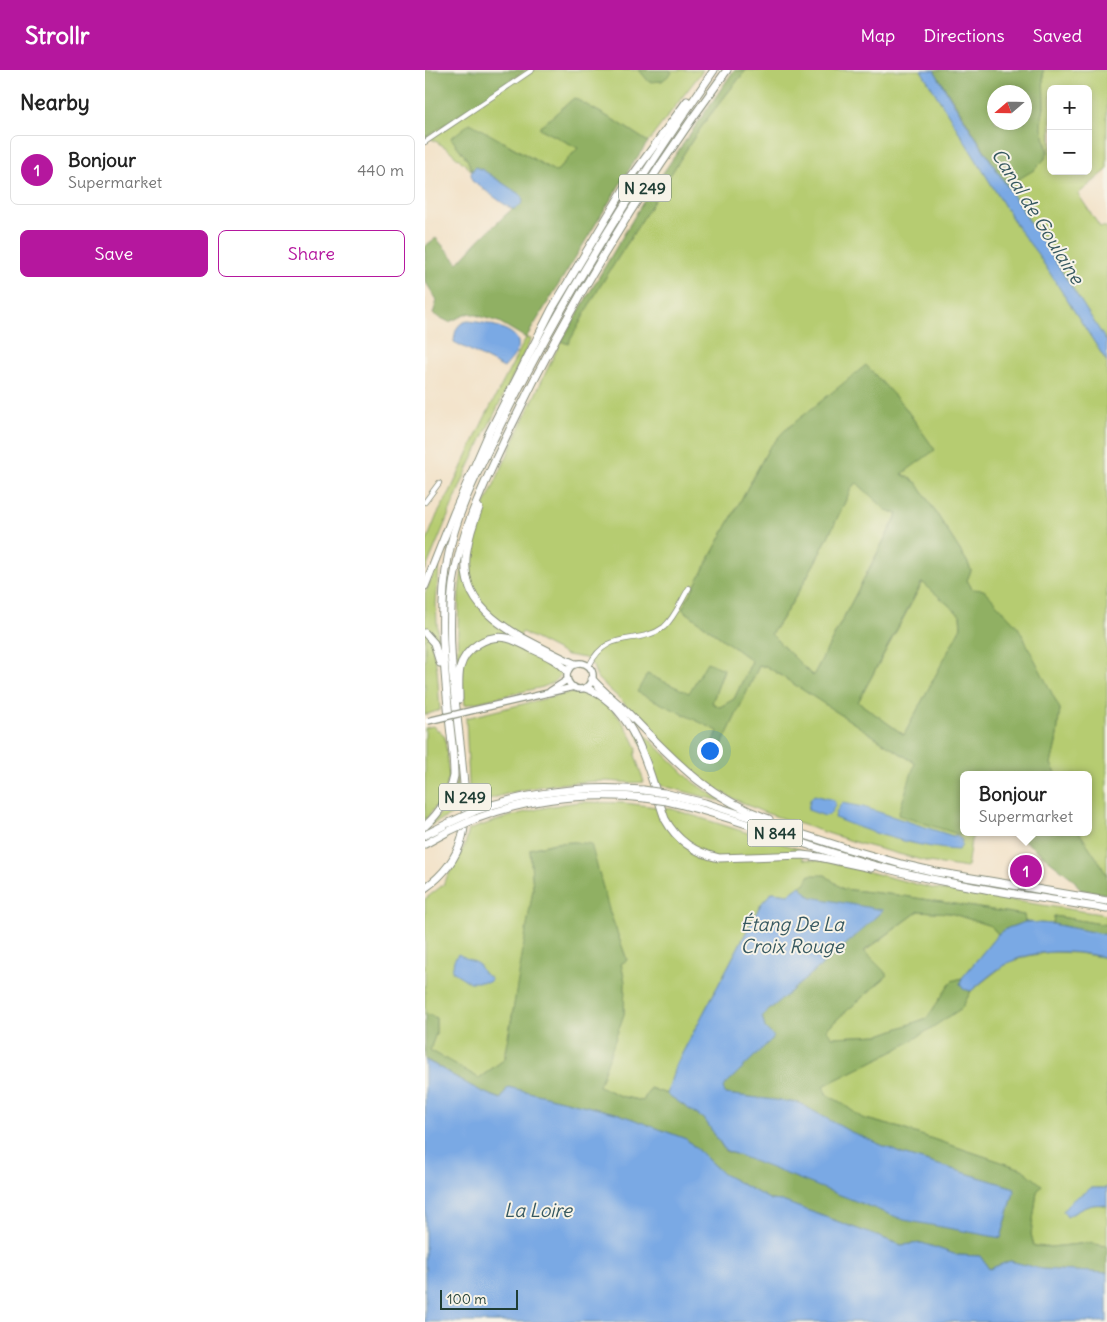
<!DOCTYPE html>
<meta charset="utf-8">
<style>
body{margin:0;font-family:Delius,sans-serif;background:#f6f6f6;color:#222}
.controls{position:absolute;right:15px;top:15px;display:grid;overflow:hidden;border-radius:8px;box-shadow:0 2px 8px #0003}
.controls button{width:45px;height:45px;display:grid;place-items:center;padding:0;border:0;border-bottom:1px solid #e0e0e0;background:#fff;color:#222;font:25px sans-serif}
.compass{position:absolute;left:562px;top:15px;width:45px;height:45px;border-radius:50%;background:#fff;box-shadow:0 2px 8px #0003;rotate:250deg}
.scale{position:absolute;left:15px;bottom:12px;width:78px;box-sizing:border-box;padding-left:5px;border:2px solid #1f3d34;border-top:0;font-size:14px;line-height:18px;white-space:nowrap;color:#1f3d34;-webkit-text-stroke:4px #f7f3e8;paint-order:stroke}
.you{position:absolute;left:284px;top:680px;width:18px;height:18px;margin:-12px;border:4px solid #fff;border-radius:50%;background:#1a73e8;box-shadow:0 0 0 8px #1a73e833}
.badge{display:grid;place-items:center;width:32px;height:32px;border-radius:50%;background:#b5179e;color:#fff;font-size:16px;font-weight:700}
.pin{position:absolute;translate:-50% -50%;border:2px solid #fff;box-shadow:0 1px 5px #0006}
.popup{position:absolute;left:535px;top:701px;width:132px;height:65px;box-sizing:border-box;display:grid;place-content:center;border-radius:8px;background:#fff;filter:drop-shadow(0 1px 4px #0005);font-size:16px;white-space:nowrap;color:#767676}
.popup b{font-size:19px;color:#222}
.popup::after{content:'';position:absolute;left:50%;top:100%;margin-left:-10px;border:10px solid transparent;border-top-color:#fff}
.list{margin:0;padding:0;list-style:none}
h2{display:flex;justify-content:space-between;align-items:center;height:65px;margin:0;padding:0 20px;font-size:21px}
h2 small{font-size:16px;font-weight:400;color:#767676}
.list li{display:grid;grid-template-columns:32px 1fr auto;gap:15px;align-items:center;box-sizing:border-box;height:70px;margin:0 10px 10px;padding:0 10px;border:1px solid #e0e0e0;border-radius:8px}
.list b{display:block;font-size:19px;white-space:nowrap}
.list p{margin:0;font-size:16px;white-space:nowrap;color:#767676}
.list em{font-size:16px;font-style:normal;color:#767676}
.actions{display:flex;gap:10px;padding:15px 20px}
.actions a{flex:1;padding:11px 0;border:1px solid #b5179e;border-radius:8px;text-align:center;font-size:18px;color:#b5179e}
.actions .main{background:#b5179e;color:#fff}
.map{position:relative;flex:none;width:682px;height:1252px;overflow:hidden}
header{display:flex;align-items:center;gap:30px;box-sizing:border-box;height:70px;padding:0 25px;background:#b5179e;color:#fff}
header strong{font-size:24px}
nav{display:flex;gap:28px;margin-inline-start:auto;font-size:18px}
main{display:flex}
aside{flex:1;background:#fff}
.map>svg:first-child{display:block}
.green{fill:#b6cc71;stroke:#6a8452;fill-rule:evenodd}
.forest{fill:#90b063;stroke:#58764c;fill-rule:evenodd}
.water{fill:#7aa9e4;stroke:#4c738c}
.lines{fill:none;stroke-linecap:round;stroke-linejoin:round}
.minor-casing{stroke:#888e7c;stroke-width:6}
.secondary-casing{stroke:#888e7c;stroke-width:8}
.trunk-casing{stroke:#888e7c;stroke-width:9}
.minor{stroke:#fff;stroke-width:4.5}
.secondary{stroke:#fff;stroke-width:5.5}
.trunk{stroke:#fff;stroke-width:7}
.secondary-bridge-casing{stroke:#888e7c;stroke-width:8;stroke-linecap:butt}
.trunk-bridge-casing{stroke:#888e7c;stroke-width:9;stroke-linecap:butt}
.secondary-bridge{stroke:#fff;stroke-width:5.5}
.trunk-bridge{stroke:#fff;stroke-width:7}
.labels{text-anchor:middle;dominant-baseline:central;stroke-width:4;stroke-linejoin:round;paint-order:stroke}
.shield{fill:#f7f3e8;stroke:#60746a;stroke-width:1}
.shield-label{font-size:16px;font-weight:bold;fill:#1f3d34}
.water-label{font-size:19px;font-style:italic;fill:#365860;stroke:#f7f3e8}
</style>
<header>
<strong>Strollr</strong>
<nav><a>Map</a><a>Directions</a><a>Saved</a></nav>
</header>
<main>
<aside>
<h2>Nearby<small></small></h2>
<ul class="list">
<li><span class="badge">1</span><div><b>Bonjour</b><p>Supermarket</p></div><em>440 m</em></li>
</ul>
<div class="actions"><a class="main">Save</a><a>Share</a></div>
</aside>
<div class="map">
<svg width="682" height="1252" viewBox="0 0 682 1252">
<rect width="100%" height="100%" fill="#f7f3e8"/>
<filter id="ink" filterUnits="userSpaceOnUse"><feTurbulence type="fractalNoise" baseFrequency=".02" numOctaves="2"/><feDisplacementMap in="SourceGraphic" scale="10" xChannelSelector="R" yChannelSelector="G"/><feConvolveMatrix kernelMatrix="1 2 1 2 8 2 1 2 1" color-interpolation-filters="sRGB"/></filter>
<filter id="wash" filterUnits="userSpaceOnUse"><feTurbulence type="fractalNoise" baseFrequency=".0096" numOctaves="4" result="noise"/><feDisplacementMap in="SourceGraphic" scale="20" xChannelSelector="R" yChannelSelector="G"/><feGaussianBlur stdDeviation="1.12" result="paint"/><feColorMatrix in="noise" values="0 0 0 0 0 0 0 0 0 0 0 0 0 0 0 0 0 1.4 0 .05"/><feComposite in="paint" operator="in"/></filter>
<g filter="url(#wash)">
<rect width="100%" height="100%" fill="#f2e0c4"/>
<g class="green">
<path d="M100,0h178l-55,72 -29,-19 -45,-25 -34,30 38,20 -22,24 -52,-30 -53,-4 16,21 5,12 -24,-22 -21,-13z"/>
<path d="M321,0h175l99,161 17,22 70,109v514l-28,-44h10v-57h-32l-6,-11 5,-21 4,-34 -88,-120 -5,-9 4,-9 -3,-8 -51,-80 -15,-10 32,-24 -30,-43 -38,-40 -97,82 -87,161 70,52 -18,38 -14,8 -8,-4 12,-33 -35,24 -42,-20 72,57 -14,27 8,5 46,-97h7l149,97 46,72 3,-3h12l-5,8 -4,28 -38,-6 -68,-18 -98,-32 -33,-15 -26,-16 -26,-22 -56,-58 -25,-23 -4,-12 -8,-8 -18,-3 -45,-23 -7,13 44,21c5,13 -5,16 -16,21l-78,18 -3,-26 1,-12 -6,-7 2,-68 3,-23 8,-3c-1,-32 15,-61 28,-90 20,-45 41,-90 63,-135l7,3 31,-56 94,-149 17,-24z"/>
<path d="M618,0h64v100l-29,24 22,33h7v115l-100,-156 27,-17 10,-9 4,-8 -7,-28 3,-18zM626,19h37v82h-37z"/>
<path d="M101,268l5,1 -63,129 -43,103v-26l12,-30 13,-23 34,-73z"/>
<path d="M432,412l5,6 36,25 -85,163 -42,-41c33,-47 57,-97 81,-148z"/>
<path d="M12,496l2,2 -3,36 2,37 -6,5 5,23 3,41 -15,5v-122z"/>
<path d="M498,512l37,33 1,13 -57,107 -46,-33z"/>
<path d="M159,622c24,5 45,36 53,57l-2,6 9,27c-14,2 -28,-1 -42,-1 -49,2 -85,7 -132,25l-4,-88 102,-25z"/>
<path d="M8,656l12,11 4,40 -8,23 -16,20v-92z"/>
<path d="M213,658l56,55 30,19 -68,-18 -20,-55z"/>
<path d="M32,705v37l-30,15c20,-19 25,-25 30,-52z"/>
<path d="M155,732l45,1 47,6 130,41 1,9 28,3 100,26 176,27v10l-53,-9 -1,8 -28,-2 -1,-7 -127,-20 -54,-6 -18,-14 -25,11 -11,8 -17,-2 -11,12 -86,163 -8,27 -17,-6 -7,13 -23,-5 -22,-10 26,-72 1,-32 -4,-19 6,-3 -17,-47 -35,-71 -20,1 -25,6 3,40 -13,87 -15,75v8l-26,19 -50,-28 7,-17v-15l-11,-5v-114l18,-14 22,-40 4,-15c36,-13 72,-24 111,-28z"/>
<path d="M494,841l31,2 41,13 7,8 -36,44 -10,3 -25,37 -47,17 -48,2 -6,-8 62,-54 -24,-23z"/>
<path d="M626,882l27,1 29,5v230h-16l-24,29c12,-7 25,-16 40,-11v40l-19,-3 -37,4 -17,-1 -3,-12 6,-42 -15,-23 -122,-41 -38,-10 -22,-16 -13,-7 -4,-9 73,-36 66,-42 9,-17 36,-28 21,-7z"/>
</g>
<g class="forest">
<path d="M0,0h100l-100,68z"/>
<path d="M214,0h31l2,3 -10,8 -13,1z"/>
<path d="M309,0h12l-36,45 -17,24 -94,149 -31,56 -7,-3 82,-139z"/>
<path d="M509,0h109l1,36 -3,18 7,28 -4,8 -10,10 -27,16zM570,22h30v30h-30z"/>
<path d="M149,28l45,25 29,19 -18,26 -104,170 -27,-16 -30,-9 -20,9 -16,-8 4,-14 -12,-19v-35l11,-8 22,25 22,-24 32,-30h3l7,-13 -39,-26 -8,-3 -3,4 -5,-12 -16,-21 19,-15 86,49 22,-24 -39,-20z"/>
<path d="M441,295l38,41 31,44 -33,24 15,9 51,80 3,8 -4,9 5,9 12,1 34,37 42,82 -4,34 -5,21 6,11h-94l1,57 -3,3 -63,-20 17,-52 -149,-97h-7l-46,98 -8,-6 13,-27 -81,-39 10,-18 42,19 18,-31 17,7 -12,34 8,4 14,-8 18,-38 -70,-52 87,-161 15,-17zM432,413l29,27 12,4 -85,162 -42,-42c33,-46 57,-96 81,-147zM497,512l38,33 1,12 -57,108 -46,-33z"/>
<path d="M588,762h66l21,31 7,13v18l-26,-4 -8,-11z"/>
<path d="M150,772l16,2 19,69 17,47 -6,4 4,18 -1,32 -25,72 21,10 23,5 7,-13 17,6 38,26 20,31 276,87 14,-50 -113,-34 -53,-23 -50,-28 -74,-9 -3,-6 51,-51 -8,-9 -3,-12 89,-76 31,-29 -71,-14 -11,-11 6,-3 3,-8h16l18,14 54,6 127,20 1,7 -17,6 -10,6 -7,-8 -41,-13 -31,-2 -55,40 24,24 -62,54 6,8 48,-2 47,-17 25,-37 10,-3 -2,5 7,7 4,1 -9,17 -49,32 -17,10 -73,36 4,9 13,7 22,16 38,10 122,41 20,16 -5,7 -6,42 3,12 17,1 37,-4 19,3v27l-66,-4 -31,-8 -21,8 -9,-13 -23,-1 -35,-12 -20,2 -120,-44 -11,-1 -48,-26 -37,-35 -67,-25 -111,-27 -7,12c-29,-9 -49,-26 -76,-40v-46l11,5v15l-6,17 49,28 26,-19 28,-170 -3,-40 25,-6z"/>
<path d="M629,846l53,9v10l-54,-11z"/>
</g>
<g class="water">
<path d="M496,0h13l17,29 156,243v20l-70,-109 -17,-22z"/>
<path d="M50,97l8,3 39,26 1,6c-2,2 -6,7 -10,7 -4,0 -34,-24 -41,-28l-1,-8z"/>
<path d="M43,251c13,1 55,7 50,27 -2,7 -9,14 -14,20l-50,-26c1,-10 2,-19 14,-21z"/>
<path d="M389,725l16,4 5,3v4l-5,8 -5,2 -17,-6 2,-10z"/>
<path d="M417,733l21,4 90,29 3,-1 6,5 -1,7 -3,3c-37,-2 -89,-17 -123,-32l1,-6z"/>
<path d="M375,816l11,11 72,13 -32,30 -89,76 3,12 9,9 -51,50 2,7 74,9 50,28 53,23 113,34 -14,50 -97,-18 -179,-70 -20,-30 -38,-26 8,-27 86,-163 11,-12 17,2z"/>
<path d="M600,852l28,2 54,11v23c-32,-8 -69,-10 -99,5 -13,7 -26,19 -37,28l-8,-2 -3,-6 2,-5 36,-44 10,-6z"/>
<path d="M33,884l20,10 5,9 8,5v2l-2,2h-20l-17,-11 2,-11z"/>
<path d="M0,990c27,13 47,30 76,39l7,-12 111,27 67,25 37,35 48,26 11,1 119,44 21,-2 35,12 23,1 9,13 21,-8 31,8 66,4v49h-682z"/>
<path d="M666,1118h16v18c-15,-5 -28,4 -40,11l-4,-6 8,-10z"/>
</g>
</g>
<g filter="url(#ink)">
<g class="lines">
<g class="minor-casing">
<g id="minor">
<path d="M0,72l107,-72"/>
<path d="M0,432l14,-19"/>
<path d="M164,596c19,-39 48,-19 75,-39 11,-10 17,-26 25,-39"/>
</g>
</g>
<g class="secondary-casing">
<g id="secondary">
<circle cx="155" cy="606" r="13"/>
<path d="M125,621l17,-11"/>
<path d="M49,640l100,-23"/>
</g>
</g>
<g class="trunk-casing">
<g id="trunk">
<path d="M54,438c-25,65 -17,96 44,130 17,9 34,18 52,26"/>
<path d="M0,516l29,-73 35,-80 63,-124 78,-130 57,-78"/>
<path d="M0,563l9,10 6,20"/>
<path d="M167,609c11,13 25,23 37,35 45,46 77,83 140,105"/>
<path d="M160,618c51,17 64,86 80,131 12,22 30,34 54,39l83,-3 17,2 52,11"/>
<path d="M34,629c0,-10 -1,-21 1,-31 5,-20 27,-34 47,-30 9,2 17,7 25,11 13,6 26,11 35,22"/>
<path d="M239,723l41,10 140,45 56,16 35,8 171,29"/>
<path d="M242,731c74,17 143,48 217,67 73,19 149,28 223,41"/>
<path d="M50,741c55,-20 110,-26 168,-21"/>
<path d="M50,749c55,-21 112,-27 170,-21"/>
<path d="M0,756c16,-14 25,-30 29,-50 0,-20 -3,-40 -5,-59 -5,-53 -11,-106 -1,-159 8,-46 31,-89 51,-130 61,-126 136,-243 215,-358"/>
<path d="M0,765l24,-12"/>
<path d="M0,774l24,-13"/>
<path d="M0,818c17,-12 31,-29 37,-50 7,-28 1,-58 -1,-86 -6,-56 -15,-112 -8,-168 8,-56 34,-106 58,-157 60,-126 133,-244 216,-357"/>
</g>
</g>
<use href="#minor" class="minor"/>
<use href="#secondary" class="secondary"/>
<use href="#trunk" class="trunk"/>
<g class="secondary-bridge-casing">
<path id="secondary-bridge" d="M3,651l46,-11"/>
</g>
<g class="trunk-bridge-casing">
<g id="trunk-bridge">
<path d="M218,720l21,3"/>
<path d="M220,728l22,3"/>
<path d="M24,753l26,-12"/>
<path d="M24,761l26,-12"/>
</g>
</g>
<use href="#secondary-bridge" class="secondary-bridge"/>
<use href="#trunk-bridge" class="trunk-bridge"/>
</g>
</g>
<g class="labels">
<g class="shield">
<rect x="194" y="104.5" width="52" height="27" rx="4"/>
<rect x="14" y="713.5" width="52" height="27" rx="4"/>
<rect x="322.5" y="749.5" width="55" height="27" rx="4"/>
</g>
<g class="shield-label">
<text x="220" y="118">N 249</text>
<text x="40" y="727">N 249</text>
<text x="350" y="763">N 844</text>
</g>
<g class="water-label">
<text transform="translate(613 146) rotate(58)">Canal de Goulaine</text>
<text x="367" y="854">Étang De La<tspan x="367" dy="22">Croix Rouge</tspan></text>
<text x="113" y="1140">La Loire</text>
</g>
</g>
</svg>
<div class="controls">
<button>+</button>
<button>−</button>
</div>
<svg class="compass" viewBox="-18 -18 36 36"><path d="M0-13l5 13h-10z" fill="#e53935"/><path d="M0 13l5-13h-10z" fill="#767676"/></svg>
<div class="scale">100 m</div>
<div class="you"></div>
<div class="pin badge" style="left:601px;top:801px">1</div>
<div class="popup"><b>Bonjour</b>Supermarket</div>
</div>
</main>
